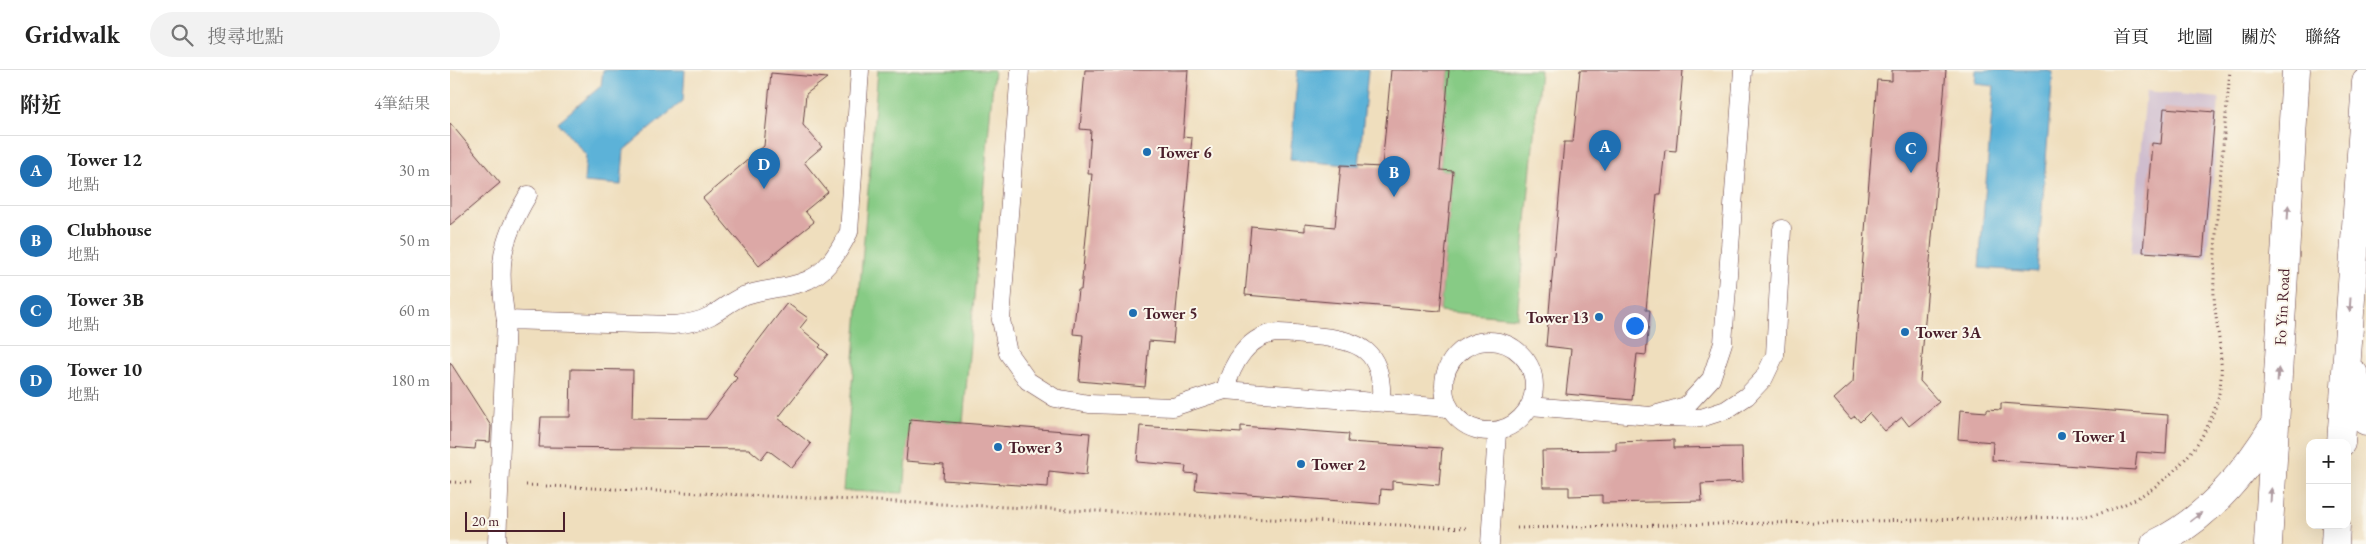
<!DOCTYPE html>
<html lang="zh-TW">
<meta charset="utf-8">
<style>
body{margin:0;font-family:"EB Garamond","Noto Serif TC",serif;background:#f2f2f2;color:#222}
.controls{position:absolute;right:15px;bottom:15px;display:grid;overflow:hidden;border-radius:10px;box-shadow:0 5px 20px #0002}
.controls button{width:45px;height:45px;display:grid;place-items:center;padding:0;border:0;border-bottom:1px solid #e0e0e0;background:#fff;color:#222;font:25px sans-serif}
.scale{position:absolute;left:15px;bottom:12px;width:100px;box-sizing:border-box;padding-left:5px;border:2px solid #4a1f2b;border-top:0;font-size:14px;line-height:18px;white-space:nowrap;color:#4a1f2b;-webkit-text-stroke:4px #fbf7ec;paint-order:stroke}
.you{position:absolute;left:1184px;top:255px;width:18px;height:18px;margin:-12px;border:4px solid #fff;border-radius:50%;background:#1a73e8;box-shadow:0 0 0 8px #1a73e833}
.badge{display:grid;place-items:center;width:32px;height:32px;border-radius:50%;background:#1f6fb2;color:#fff;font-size:16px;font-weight:700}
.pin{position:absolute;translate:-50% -41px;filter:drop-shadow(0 1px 2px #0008)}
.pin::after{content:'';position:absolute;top:26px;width:18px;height:15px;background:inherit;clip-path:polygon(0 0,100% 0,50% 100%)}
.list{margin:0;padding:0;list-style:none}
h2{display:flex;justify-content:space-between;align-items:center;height:65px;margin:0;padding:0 20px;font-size:21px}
h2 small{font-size:16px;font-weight:400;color:#767676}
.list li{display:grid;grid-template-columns:32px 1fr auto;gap:15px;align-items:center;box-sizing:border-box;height:70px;padding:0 20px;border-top:1px solid #e0e0e0}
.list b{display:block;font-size:19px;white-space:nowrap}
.list p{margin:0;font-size:16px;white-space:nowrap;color:#767676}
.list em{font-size:16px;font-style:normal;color:#767676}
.icon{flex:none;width:28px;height:28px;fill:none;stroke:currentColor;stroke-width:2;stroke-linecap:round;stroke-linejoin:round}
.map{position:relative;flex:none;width:1916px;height:474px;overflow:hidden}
header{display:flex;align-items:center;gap:30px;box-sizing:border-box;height:70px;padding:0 25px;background:#fff;border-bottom:1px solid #e0e0e0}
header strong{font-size:24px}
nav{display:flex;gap:28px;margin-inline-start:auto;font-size:18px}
.search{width:350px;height:45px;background:#f2f2f2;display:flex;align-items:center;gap:12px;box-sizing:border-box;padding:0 18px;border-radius:28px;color:#767676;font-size:19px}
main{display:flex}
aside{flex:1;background:#fff}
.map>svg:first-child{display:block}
.industrial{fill:#cfbdce}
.green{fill:#87cb85;stroke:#687558}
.water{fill:#5bb2d8;stroke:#526882}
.building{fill:#dca8a6}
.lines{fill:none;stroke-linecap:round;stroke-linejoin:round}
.lane-casing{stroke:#633c41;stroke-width:19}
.secondary-casing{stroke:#633c41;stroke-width:29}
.path{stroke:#633c41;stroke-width:3;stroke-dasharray:1 4;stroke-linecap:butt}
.lane{stroke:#fff;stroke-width:18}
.secondary{stroke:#fff;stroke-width:28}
.oneway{fill:#ae9aa0}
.poi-dot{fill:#1f6fb2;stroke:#fbf7ec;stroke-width:2}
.labels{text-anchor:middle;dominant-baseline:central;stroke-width:4;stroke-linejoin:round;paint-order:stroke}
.poi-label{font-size:16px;font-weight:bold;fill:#4a1f2b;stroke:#fbf7ec;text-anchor:start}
.street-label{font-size:16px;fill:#4a1f2b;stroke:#fbf7ec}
</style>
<header>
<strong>Gridwalk</strong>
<div class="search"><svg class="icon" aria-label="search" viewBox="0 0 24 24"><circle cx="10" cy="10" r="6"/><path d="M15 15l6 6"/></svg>搜尋地點</div>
<nav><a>首頁</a><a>地圖</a><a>關於</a><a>聯絡</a></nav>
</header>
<main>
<aside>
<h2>附近<small>4筆結果</small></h2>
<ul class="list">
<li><span class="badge">A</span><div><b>Tower 12</b><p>地點</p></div><em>30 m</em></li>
<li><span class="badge">B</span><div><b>Clubhouse</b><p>地點</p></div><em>50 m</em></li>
<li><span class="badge">C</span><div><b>Tower 3B</b><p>地點</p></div><em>60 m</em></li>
<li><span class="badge">D</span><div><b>Tower 10</b><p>地點</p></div><em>180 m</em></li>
</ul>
</aside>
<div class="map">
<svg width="1916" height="474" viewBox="0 0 1916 474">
<rect width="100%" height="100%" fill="#fbf7ec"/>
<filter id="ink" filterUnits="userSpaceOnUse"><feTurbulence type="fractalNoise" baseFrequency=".02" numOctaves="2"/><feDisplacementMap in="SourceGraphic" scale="10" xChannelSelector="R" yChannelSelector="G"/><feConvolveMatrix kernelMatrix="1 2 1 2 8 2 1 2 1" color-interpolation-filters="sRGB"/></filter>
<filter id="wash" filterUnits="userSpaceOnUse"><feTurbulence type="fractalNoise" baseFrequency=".0096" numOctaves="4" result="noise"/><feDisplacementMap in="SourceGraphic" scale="20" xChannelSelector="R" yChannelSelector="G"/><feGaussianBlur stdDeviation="1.12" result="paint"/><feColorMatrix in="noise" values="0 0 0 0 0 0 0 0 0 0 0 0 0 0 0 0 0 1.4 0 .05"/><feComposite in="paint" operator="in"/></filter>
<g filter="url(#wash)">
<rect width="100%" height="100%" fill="#efdebd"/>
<path class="industrial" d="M1696,21l73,7 -12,161 -76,-5z"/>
<g class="green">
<path d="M428,0h116l-31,353 -53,-3 -6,73 -61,-2z"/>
<path d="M999,0h91l-23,248 -77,-7 13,-140 -13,-1z"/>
</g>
<g class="water">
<path d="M153,0h82l-2,31 -59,49 -3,35 -37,-3 2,-27 -28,-33 43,-36z"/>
<path d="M848,0h70l-9,96 -69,-6z"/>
<path d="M1526,0h68l9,2 -16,200 -58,-4 15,-182 -19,-2z"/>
</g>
<g id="blocks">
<g class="building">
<path d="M635,0h103l-5,67 9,1 -19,205 -24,-2 -4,46 -66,-6 4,-46 -10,-1 5,-44h3l11,-116h-4l3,-44 -11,-1z"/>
<path d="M941,0h58l-9,100 13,1 -13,140 -195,-16 6,-69 54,5v-7l30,3 6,-62 41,2z"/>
<path d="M1130,0h103l-7,81 -11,-1 -5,44h-3l-11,116h4l-4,45 -9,-1 -5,46 -66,-6 5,-45 -25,-3 18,-204h9z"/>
<path d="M1442,0h54l-26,311 19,21 -30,24 -7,-9 -17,14 -16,-18 -9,9 -5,-6 -4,3 -17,-20 19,-17 24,-302 15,1z"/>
<path d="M321,3l56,5 -21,16 -3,31 19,22 -18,15 24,30 -23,19 9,11 -55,44 -56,-68 61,-52z"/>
<path d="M1714,38l51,4 -12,144 -60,-4 9,-109 9,1z"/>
<path d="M0,53l50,60 -50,42z"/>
<path d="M337,233l21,15 -8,10 21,17 -2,2 9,7 -50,64 33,26 -19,24 -24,-18 -7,9 -12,-10 -210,-2 2,-30h29l1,-48 62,1 -1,48 74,1 31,-41 -4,-4z"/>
<path d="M0,292l41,64 -1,16 -14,-1 -1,8 -25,-2z"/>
<path d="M1551,333l167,12 -2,39 -29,-2 -2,18 -143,-10 1,-18 -35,-3 2,-29 27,2v-3l14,1z"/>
<path d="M460,349l180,14 -4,42 -37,-4 -1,16 -105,-7 1,-16 -38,-3z"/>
<path d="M690,356l101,7v-7l108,8 -1,8 94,6 -3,37 -47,-4v9l-11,-1 -1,15 -185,-14 2,-16 -12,-1 1,-7 -49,-4z"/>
<path d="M1224,370v8l68,-1 1,35 -42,2 1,17 -100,2v-8l-33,1v-9h-26l-1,-36 74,-1v-8z"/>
</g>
</g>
</g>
<g filter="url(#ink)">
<use href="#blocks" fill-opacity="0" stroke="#633c41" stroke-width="1"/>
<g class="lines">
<g class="lane-casing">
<g id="lane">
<path d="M570,0l-19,250 7,33 20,28 27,17 34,6 84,3 52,-17 223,18"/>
<path d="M56,250c-9,-54 -6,-78 22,-125"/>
<circle cx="1039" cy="316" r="45"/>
<path d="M775,320c7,-26 23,-56 54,-57 12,0 23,2 35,3 46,4 70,14 67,66"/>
<path d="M1080,336l121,10 35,-10 25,-27 12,-36 20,-273"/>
<path d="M1213,347l38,1 25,-8 21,-14 17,-18 11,-23 7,-126"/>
<path d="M47,474l9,-224 167,5c12,-1 26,-3 37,-9 11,-6 21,-15 33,-20 19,-7 38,-7 57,-13 25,-7 38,-30 49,-51l11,-162"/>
<path d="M1040,474l7,-112"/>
</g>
</g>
<g class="secondary-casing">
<g id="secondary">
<path d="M1904,304l12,47"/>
<path d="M1891,373l25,-361"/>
<path d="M1705,474c51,-24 89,-70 118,-117"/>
<path d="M1818,474l28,-474"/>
<path d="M1885,474l1,-19"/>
</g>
</g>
<g class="path">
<path d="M0,412l24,1"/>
<path d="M76,415l940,43"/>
<path d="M1067,458l557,-11c11,-1 23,-2 33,-6 57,-18 111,-73 114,-134 2,-33 -9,-66 -7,-99 2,-69 10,-139 16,-208"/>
</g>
<use href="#lane" class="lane"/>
<use href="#secondary" class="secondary"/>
</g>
<defs><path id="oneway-solid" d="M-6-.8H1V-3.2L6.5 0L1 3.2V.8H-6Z" transform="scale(1.25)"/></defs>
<g class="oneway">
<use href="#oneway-solid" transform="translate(1838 142) rotate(-87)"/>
<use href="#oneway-solid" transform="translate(1900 235) rotate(94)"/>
<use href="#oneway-solid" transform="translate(1828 305) rotate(-87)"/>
<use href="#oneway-solid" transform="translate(1821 425) rotate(-87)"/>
<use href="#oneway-solid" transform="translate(1746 447) rotate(-38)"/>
</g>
</g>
<g class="poi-dot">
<circle cx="697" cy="82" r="5"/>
<circle cx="683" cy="243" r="5"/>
<circle cx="1149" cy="247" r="5"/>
<circle cx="1455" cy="262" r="5"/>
<circle cx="1612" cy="366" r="5"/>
<circle cx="548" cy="377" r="5"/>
<circle cx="851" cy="394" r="5"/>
</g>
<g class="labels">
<g class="poi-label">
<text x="707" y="82">Tower 6</text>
<text x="693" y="243">Tower 5</text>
<text x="1139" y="247" text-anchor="end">Tower 13</text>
<text x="1465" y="262">Tower 3A</text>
<text x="1622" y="366">Tower 1</text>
<text x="558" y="377">Tower 3</text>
<text x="861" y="394">Tower 2</text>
</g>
<g class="street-label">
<text transform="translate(1832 237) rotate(-87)">Fo Yin Road</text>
</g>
</g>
</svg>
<div class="controls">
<button>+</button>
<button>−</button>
</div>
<div class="scale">20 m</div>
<div class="you"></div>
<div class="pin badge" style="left:1155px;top:101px">A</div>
<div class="pin badge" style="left:944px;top:127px">B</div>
<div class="pin badge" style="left:1461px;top:103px">C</div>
<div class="pin badge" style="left:314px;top:119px">D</div>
</div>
</main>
